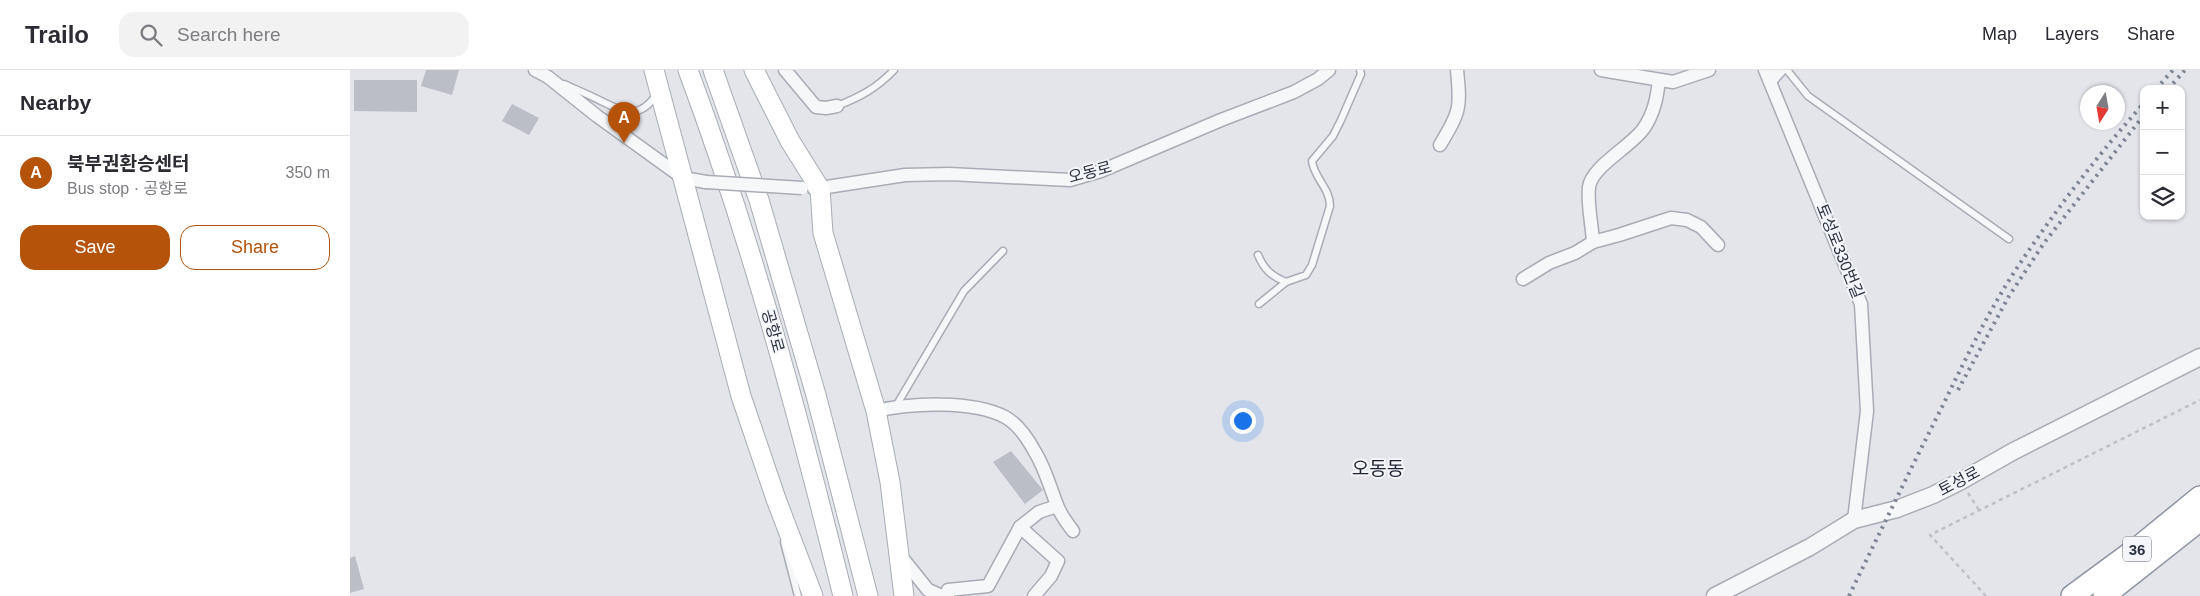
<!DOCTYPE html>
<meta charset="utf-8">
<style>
body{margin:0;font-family:Helvetica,"Noto Sans KR",sans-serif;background:#f2f2f3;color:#2b2b33}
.controls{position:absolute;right:15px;top:15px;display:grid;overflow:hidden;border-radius:10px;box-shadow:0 1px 4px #0004}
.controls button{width:45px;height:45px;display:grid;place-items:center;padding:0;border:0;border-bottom:1px solid #e1e1e2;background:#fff;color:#2b2b33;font:25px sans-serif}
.compass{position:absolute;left:1730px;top:15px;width:45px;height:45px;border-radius:50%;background:#fff;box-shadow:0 1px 4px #0004;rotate:191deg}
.you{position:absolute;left:892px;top:350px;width:18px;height:18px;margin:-12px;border:4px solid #fff;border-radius:50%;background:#1a73e8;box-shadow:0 0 0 8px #1a73e833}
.badge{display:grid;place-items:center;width:32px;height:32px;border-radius:50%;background:#b45309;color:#fff;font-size:16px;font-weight:700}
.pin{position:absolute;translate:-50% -41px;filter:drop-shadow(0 1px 2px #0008)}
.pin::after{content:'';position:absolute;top:26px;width:18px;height:15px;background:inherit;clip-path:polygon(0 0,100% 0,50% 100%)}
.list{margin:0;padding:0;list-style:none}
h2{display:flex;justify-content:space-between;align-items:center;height:65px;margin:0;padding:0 20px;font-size:21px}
h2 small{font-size:16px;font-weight:400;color:#7c7c81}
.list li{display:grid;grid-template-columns:32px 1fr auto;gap:15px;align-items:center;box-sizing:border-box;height:75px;padding:0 20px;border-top:1px solid #e1e1e2}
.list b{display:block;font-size:19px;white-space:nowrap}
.list p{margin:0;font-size:16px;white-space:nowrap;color:#7c7c81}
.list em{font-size:16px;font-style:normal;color:#7c7c81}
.actions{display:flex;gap:10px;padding:15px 20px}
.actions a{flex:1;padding:11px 0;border:1px solid #b45309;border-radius:15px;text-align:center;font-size:18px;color:#b45309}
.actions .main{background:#b45309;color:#fff}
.icon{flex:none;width:28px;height:28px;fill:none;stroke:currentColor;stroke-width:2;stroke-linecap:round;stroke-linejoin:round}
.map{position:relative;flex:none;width:1850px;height:526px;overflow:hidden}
header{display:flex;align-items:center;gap:30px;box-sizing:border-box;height:70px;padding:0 25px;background:#fff;border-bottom:1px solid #e1e1e2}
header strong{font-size:24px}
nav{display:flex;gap:28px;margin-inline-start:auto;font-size:18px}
.search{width:350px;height:45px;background:#f2f2f3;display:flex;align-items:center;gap:12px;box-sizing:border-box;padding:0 18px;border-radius:15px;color:#7c7c81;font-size:19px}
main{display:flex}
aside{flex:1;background:#fff}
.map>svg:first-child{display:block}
.building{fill:#bbbec7}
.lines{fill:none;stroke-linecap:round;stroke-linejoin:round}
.service-casing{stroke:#a8acb5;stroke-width:9}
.minor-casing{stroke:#a8acb5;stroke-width:15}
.tertiary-casing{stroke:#a8acb5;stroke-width:19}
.secondary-casing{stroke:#a8acb5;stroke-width:21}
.trunk-casing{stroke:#8b92a1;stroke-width:24}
.path{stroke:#bdc0c6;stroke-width:2.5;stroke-dasharray:4 4;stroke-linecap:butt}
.service{stroke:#f6f7f9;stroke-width:6}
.minor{stroke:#f6f7f9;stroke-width:12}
.tertiary{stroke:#f6f7f9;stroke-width:16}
.secondary{stroke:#fff;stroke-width:19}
.trunk{stroke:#fff;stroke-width:21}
.rail{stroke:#7d8494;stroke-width:4;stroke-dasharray:2.5 5;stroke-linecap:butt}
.minor-bridge-casing{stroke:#a8acb5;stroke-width:15;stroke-linecap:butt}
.minor-bridge{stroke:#f6f7f9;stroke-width:12}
.labels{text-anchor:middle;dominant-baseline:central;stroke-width:4;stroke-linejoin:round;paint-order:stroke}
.shield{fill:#f3f5f8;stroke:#686c79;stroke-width:1}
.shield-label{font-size:15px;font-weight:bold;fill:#2c3242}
.street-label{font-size:16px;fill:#2c3242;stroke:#f3f5f8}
.quarter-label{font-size:19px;fill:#1e2333;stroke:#f3f5f8}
</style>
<header>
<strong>Trailo</strong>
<div class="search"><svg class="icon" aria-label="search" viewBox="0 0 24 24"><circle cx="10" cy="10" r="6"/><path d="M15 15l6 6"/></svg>Search here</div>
<nav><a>Map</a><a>Layers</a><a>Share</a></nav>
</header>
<main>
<aside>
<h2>Nearby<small></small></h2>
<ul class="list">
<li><span class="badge">A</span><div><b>북부권환승센터</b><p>Bus stop · 공항로</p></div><em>350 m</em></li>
</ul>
<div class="actions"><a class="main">Save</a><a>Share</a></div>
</aside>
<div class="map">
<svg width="1850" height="526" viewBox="0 0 1850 526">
<rect width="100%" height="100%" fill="#e3e5eb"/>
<g class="building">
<path d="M76,0h33l-7,25 -31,-9z"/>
<path d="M4,10h63v32l-63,-1z"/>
<path d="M162,34l27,14 -10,17 -27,-14z"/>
<path d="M661,381l32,39 -18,14 -32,-42z"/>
<path d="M5,486l9,33 -14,4v-35z"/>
</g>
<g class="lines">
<g class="service-casing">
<g id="service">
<path d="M1437,0l21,26 201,143"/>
<path d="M214,14c13,6 26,11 39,18 22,11 37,17 53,-7"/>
<path d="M487,36c23,-9 40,-18 57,-36"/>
<path d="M908,185c6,14 13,21 28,27l20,-7 6,-10 18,-59c0,-18 -16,-28 -18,-45l21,-25 8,-16 20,-46 -1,-4"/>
<path d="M909,234l27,-22"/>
<path d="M546,336l68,-115 39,-40"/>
<path d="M434,472l14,54"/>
</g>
</g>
<g class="minor-casing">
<g id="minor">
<path d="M185,0l13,7 49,39 86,62 23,4"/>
<path d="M435,0l31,37 10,1 11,-2"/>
<path d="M1251,0l72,12 36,-12"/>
<path d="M1415,0l96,234 6,107 -13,109"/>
<path d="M1420,11l10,-11"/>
<path d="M1090,75c20,-34 21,-36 17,-75"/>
<path d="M464,119l91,-14 44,-1 121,6 31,-9 120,-51 73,-28 24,-13 11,-9"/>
<path d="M1243,172c-1,-18 -6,-38 -4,-55 3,-21 43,-41 55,-59 10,-15 13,-30 15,-48"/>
<path d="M1173,209l26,-16 26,-10 18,-11 26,-7 52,-17 16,2 14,7 17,18"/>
<path d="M526,341c35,-8 97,-11 129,6 13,7 23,22 30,35 10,16 15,35 22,53 3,9 10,18 16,26"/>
<path d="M670,457l38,34 -7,15 -17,20"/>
<path d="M550,485l28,35 14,6"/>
<path d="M598,526v-6l40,-4 32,-59 19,-15 18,-6"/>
</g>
</g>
<g class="tertiary-casing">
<path id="tertiary" d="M1365,526l95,-49 44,-27 43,-11 36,-14 28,-14 51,-29 188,-95"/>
</g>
<g class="secondary-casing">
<g id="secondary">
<path d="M304,0l87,326 35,103 37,97"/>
<path d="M338,0c64,172 111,348 155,526"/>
<path d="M363,0l46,130 57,195 52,201"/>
<path d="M404,0l36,71 30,48 3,44 53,178 14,71 14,114"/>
</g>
</g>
<g class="trunk-casing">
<g id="trunk">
<path d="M1722,526l68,-50 60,-49"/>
<path d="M1754,526l96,-76"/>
</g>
</g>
<g class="path">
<path d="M1618,423l11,17"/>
<path d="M1636,526l-56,-61 270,-135"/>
</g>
<use href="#service" class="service"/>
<use href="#minor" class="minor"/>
<use href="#tertiary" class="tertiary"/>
<use href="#secondary" class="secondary"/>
<use href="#trunk" class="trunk"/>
<g class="rail">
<path d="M1806,19l17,-19"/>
<path d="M1818,19l17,-19"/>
<path d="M1608,320l51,-94 35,-53 100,-128"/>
<path d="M1499,526c31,-64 62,-128 94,-191 22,-45 44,-91 72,-134 39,-59 82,-115 129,-168"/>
</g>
<g class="minor-bridge-casing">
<path id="minor-bridge" d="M356,112l96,6"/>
</g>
<use href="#minor-bridge" class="minor-bridge"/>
</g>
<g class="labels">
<rect class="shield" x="1773" y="466.5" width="28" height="25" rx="4"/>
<g class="shield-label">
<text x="1787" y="479">36</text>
</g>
<g class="street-label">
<text transform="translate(740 102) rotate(-15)">오동로</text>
<text transform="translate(1490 181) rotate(68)">토성로330번길</text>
<text transform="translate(423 261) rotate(74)">공항로</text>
<text transform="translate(1609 411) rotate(-28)">토성로</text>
</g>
<g class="quarter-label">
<text x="1028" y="398">오동동</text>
</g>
</g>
</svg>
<div class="controls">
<button>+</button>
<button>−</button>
<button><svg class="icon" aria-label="layers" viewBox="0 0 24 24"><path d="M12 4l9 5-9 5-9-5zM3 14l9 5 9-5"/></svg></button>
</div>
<svg class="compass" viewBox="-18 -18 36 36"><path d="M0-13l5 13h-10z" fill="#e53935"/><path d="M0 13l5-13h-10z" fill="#7c7c81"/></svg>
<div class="you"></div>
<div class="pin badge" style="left:274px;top:73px">A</div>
</div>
</main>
